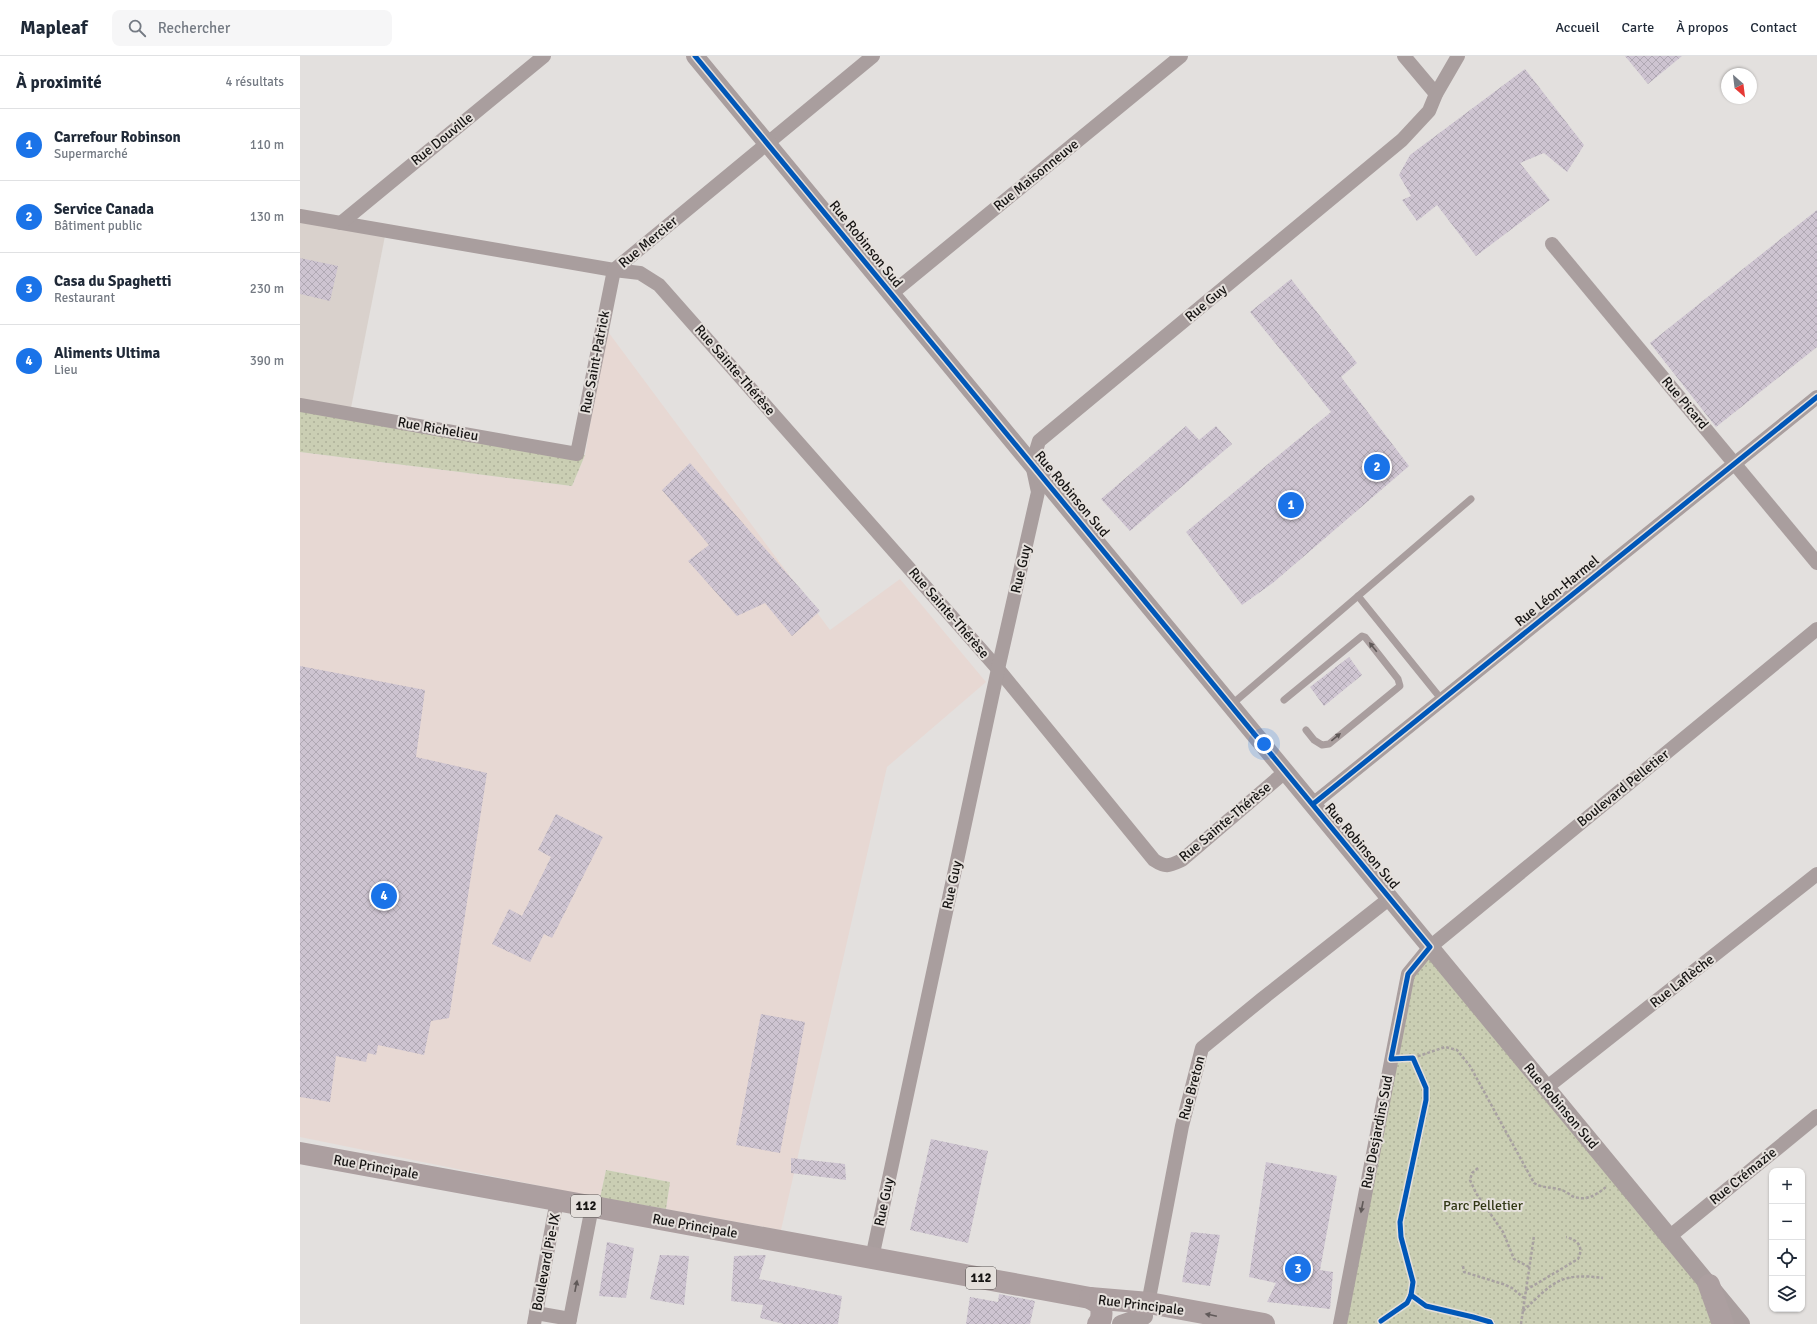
<!DOCTYPE html>
<html lang="fr">
<meta charset="utf-8">
<style>
body{margin:0;font-family:Signika,sans-serif;background:#f6f6f7;color:#1f2937}
.controls{position:absolute;right:12px;bottom:12px;display:grid;overflow:hidden;border-radius:8px;box-shadow:0 1px 3px #0004}
.controls button{width:36px;height:36px;display:grid;place-items:center;padding:0;border:0;border-bottom:1px solid #e0e1e3;background:#fff;color:#1f2937;font:20px sans-serif}
.compass{position:absolute;left:1421px;top:12px;width:36px;height:36px;border-radius:50%;background:#fff;box-shadow:0 1px 3px #0004;rotate:152deg}
.you{position:absolute;left:964px;top:688px;width:14px;height:14px;margin:-10px;border:3px solid #fff;border-radius:50%;background:#1a73e8;box-shadow:0 0 0 6px #1a73e833}
.badge{display:grid;place-items:center;width:26px;height:26px;border-radius:50%;background:#1a73e8;color:#fff;font-size:13px;font-weight:700}
.pin{position:absolute;translate:-50% -50%;border:2px solid #fff;box-shadow:0 1px 4px #0006}
.list{margin:0;padding:0;list-style:none}
h2{display:flex;justify-content:space-between;align-items:center;height:52px;margin:0;padding:0 16px;font-size:17px}
h2 small{font-size:13px;font-weight:400;color:#747a83}
.list li{display:grid;grid-template-columns:26px 1fr auto;gap:12px;align-items:center;box-sizing:border-box;height:72px;padding:0 16px;border-top:1px solid #e0e1e3}
.list b{display:block;font-size:15px;white-space:nowrap}
.list p{margin:0;font-size:13px;white-space:nowrap;color:#747a83}
.list em{font-size:13px;font-style:normal;color:#747a83}
.icon{flex:none;width:22px;height:22px;fill:none;stroke:currentColor;stroke-width:2;stroke-linecap:round;stroke-linejoin:round}
.map{position:relative;flex:none;width:1517px;height:1268px;overflow:hidden}
header{display:flex;align-items:center;gap:24px;box-sizing:border-box;height:56px;padding:0 20px;background:#fff;border-bottom:1px solid #e0e1e3}
header strong{font-size:19px}
nav{display:flex;gap:22px;margin-inline-start:auto;font-size:14px}
.search{width:280px;height:36px;background:#f6f6f7;display:flex;align-items:center;gap:10px;box-sizing:border-box;padding:0 14px;border-radius:8px;color:#747a83;font-size:15px}
main{display:flex}
aside{flex:1;background:#fff}
.map>svg:first-child{display:block}
.built{fill:#d9d1cc}
.industrial{fill:#e7d8d3}
.park{fill:url(#park-dots)}
.building{fill:url(#building-cross-hatch)}
.lines{fill:none;stroke-linecap:round;stroke-linejoin:round}
.path{stroke:#a8a1a1;stroke-width:2.5;stroke-dasharray:3 2;stroke-linecap:butt}
.service{stroke:#a99e9e;stroke-width:7}
.minor{stroke:#a99e9e;stroke-width:14}
.tertiary{stroke:#a99e9e;stroke-width:18}
.primary{stroke:#ac9fa0;stroke-width:22}
.cycleway-casing{stroke:#e5e0dc;stroke-width:8}
.cycleway{stroke:#0057b8;stroke-width:5}
.oneway{fill:#605958}
.oneway2{fill:#615a5a}
.labels{text-anchor:middle;dominant-baseline:central;stroke-width:4;stroke-linejoin:round;paint-order:stroke}
.shield{fill:#e5e0dc;stroke:#54514f;stroke-width:1}
.shield-label{font-size:13px;font-weight:bold;fill:#161413}
.street-label{font-size:14px;fill:#161413;stroke:#e5e0dc}
.park-label{font-size:14px;fill:#313714;stroke:#e5e0dc}
</style>
<header>
<strong>Mapleaf</strong>
<div class="search"><svg class="icon" aria-label="search" viewBox="0 0 24 24"><circle cx="10" cy="10" r="6"/><path d="M15 15l6 6"/></svg>Rechercher</div>
<nav><a>Accueil</a><a>Carte</a><a>À propos</a><a>Contact</a></nav>
</header>
<main>
<aside>
<h2>À proximité<small>4 résultats</small></h2>
<ul class="list">
<li><span class="badge">1</span><div><b>Carrefour Robinson</b><p>Supermarché</p></div><em>110 m</em></li>
<li><span class="badge">2</span><div><b>Service Canada</b><p>Bâtiment public</p></div><em>130 m</em></li>
<li><span class="badge">3</span><div><b>Casa du Spaghetti</b><p>Restaurant</p></div><em>230 m</em></li>
<li><span class="badge">4</span><div><b>Aliments Ultima</b><p>Lieu</p></div><em>390 m</em></li>
</ul>
</aside>
<div class="map">
<svg width="1517" height="1268" viewBox="0 0 1517 1268">
<defs>
<pattern id="park-dots" width="8" height="8" patternUnits="userSpaceOnUse"><rect width="8" height="8" fill="#caceb3"/><path d="M2 2h.1M6 6h.1" fill="none" stroke="#adb099" stroke-width="1.8" stroke-linecap="round"/></pattern>
<pattern id="building-cross-hatch" width="8" height="8" patternUnits="userSpaceOnUse"><rect width="8" height="8" fill="#cec4d1"/><path d="M0 0l8 8M0 8l8-8" fill="none" stroke="#b0a8b3"/></pattern>
</defs>
<rect width="100%" height="100%" fill="#e3e0de"/>
<path class="built" d="M0,160l86,15 -36,182 -50,-9z"/>
<path class="industrial" d="M306,273l224,301 70,-51 86,103 -99,85 -106,463 -115,-21 4,-27 -64,-12 -6,28 -300,-61v-685l272,34 13,-31z"/>
<g class="park">
<path d="M0,348l285,51 -13,31 -272,-34z"/>
<path d="M1130,891l301,377h-391l68,-350z"/>
<path d="M306,1114l64,12 -4,27 -66,-11z"/>
</g>
<g class="building">
<path d="M1325,0h57l-34,28z"/>
<path d="M1225,13l59,76 -17,27 -23,-19 -24,10 30,37 -74,56 -39,-51 -20,16 -15,-21 9,-4 -12,-21 11,-20z"/>
<path d="M1517,154v137l-101,80 -66,-84z"/>
<path d="M0,202l38,8 -8,35 -30,-7z"/>
<path d="M991,223l66,84 -16,14 68,89 -135,116 -32,23 -56,-73 145,-120 -81,-100z"/>
<path d="M886,370l13,14 17,-14 16,18 -102,87 -29,-32z"/>
<path d="M390,407l130,148 -28,25 -27,-33 -28,13 -49,-55 21,-16 -47,-55z"/>
<path d="M1049,601l13,18 -38,31 -14,-19z"/>
<path d="M0,610l125,24 -9,67 71,16 -38,245 -18,3 -7,34 -46,-10 -2,10 -8,-2 -2,9 -30,-6 -6,46 -30,-5z"/>
<path d="M256,758l47,23 -51,101 -8,-4 -14,28 -38,-18 17,-35 13,7 29,-59 -13,-7z"/>
<path d="M461,958l44,8 -25,131 -44,-8z"/>
<path d="M631,1083l57,12 -20,92 -58,-13z"/>
<path d="M491,1102l54,6 1,16 -55,-7z"/>
<path d="M966,1106l71,14 -17,94 13,2 -3,37 -63,-7 9,-19 -27,-6z"/>
<path d="M891,1176l29,3 -10,51 -28,-4z"/>
<path d="M307,1186l27,6 -8,50 -27,-2z"/>
<path d="M360,1199l29,1 -5,49 -34,-6z"/>
<path d="M466,1199l-7,24 83,17 -4,28h-54l-24,-6 3,-13 -32,-4 3,-45z"/>
<path d="M699,1238l36,7 -5,23h-64l4,-27 28,5z"/>
</g>
<g class="lines">
<g class="path">
<path d="M1113,1002l32,-11 12,3 13,16 64,117c8,5 15,4 24,6 5,1 10,4 14,7 14,6 24,-1 34,-9"/>
<path d="M1178,1112l-6,5 -2,7 6,13 27,39 11,27 15,8"/>
<path d="M1163,1210l1,6 39,12 9,4 12,10"/>
<path d="M1226,1234l52,-31c6,-12 0,-19 -12,-22"/>
<path d="M1223,1255c30,-28 36,-39 80,-33"/>
<path d="M1221,1268l13,-88"/>
</g>
<g class="service">
<path d="M1058,540l84,104"/>
<path d="M984,644l78,-64 3,1 33,42 2,7 -71,58 -7,1 -8,-5 -8,-10"/>
<path d="M931,649l240,-206"/>
</g>
<g class="minor">
<path d="M1104,0l32,38"/>
<path d="M0,160l314,54 26,3 19,12 339,384 156,191c12,8 15,6 28,0l103,-88"/>
<path d="M41,167l203,-167"/>
<path d="M1252,188l265,319"/>
<path d="M314,214l259,-214"/>
<path d="M591,238l290,-238"/>
<path d="M0,349l277,49 37,-184"/>
<path d="M1013,748l504,-407"/>
<path d="M1246,1032l271,-214"/>
<path d="M1369,1181l148,-121"/>
<path d="M572,1202l126,-589 40,-177 -6,-28 7,-23 363,-301 27,-29 7,-17 22,-38"/>
<path d="M847,1253l35,-183 20,-78 60,-49 128,-101"/>
<path d="M236,1257l34,6"/>
<path d="M234,1268l23,-124"/>
<path d="M269,1268l23,-117"/>
<path d="M1040,1268l68,-350 22,-27 387,-318"/>
</g>
<g class="tertiary">
<path d="M395,0l1046,1268"/>
<path d="M821,1268l23,-8"/>
</g>
<g class="primary">
<path d="M0,1097l790,145 59,5 115,21"/>
<path d="M1409,1229l14,39"/>
<path d="M790,1242l10,6c2,7 3,14 -2,20"/>
</g>
<g class="cycleway-casing">
<g id="cycleway">
<path d="M395,0l735,891 -22,27 -17,85 22,-1 13,30v12l-26,122 1,15 12,45 -2,13 -4,8 -26,18"/>
<path d="M1013,748l504,-407"/>
<path d="M1111,1239l15,11 47,11 17,5 1,2"/>
</g>
</g>
<use href="#cycleway" class="cycleway"/>
</g>
<defs><path id="oneway-solid" d="M-6-.8H1V-3.2L6.5 0L1 3.2V.8H-6Z"/></defs>
<g class="oneway">
<use href="#oneway-solid" transform="translate(1073 591) rotate(-129)"/>
<use href="#oneway-solid" transform="translate(1036 681) rotate(-39)"/>
<use href="#oneway-solid" transform="translate(1062 1151) rotate(101)"/>
<use href="#oneway-solid" transform="translate(276 1230) rotate(-79)"/>
</g>
<use class="oneway2" href="#oneway-solid" transform="translate(911 1259) rotate(-168)"/>
<g class="labels">
<g class="shield">
<rect x="271" y="1139" width="30" height="22" rx="3"/>
<rect x="666" y="1211" width="30" height="22" rx="3"/>
</g>
<g class="shield-label">
<text x="286" y="1150">112</text>
<text x="681" y="1222">112</text>
</g>
<g class="street-label">
<text transform="translate(142 83) rotate(-39)">Rue Douville</text>
<text transform="translate(736 119) rotate(-39)">Rue Maisonneuve</text>
<text transform="translate(348 186) rotate(-40)">Rue Mercier</text>
<text transform="translate(566 188) rotate(51)">Rue Robinson Sud</text>
<text transform="translate(906 247) rotate(-40)">Rue Guy</text>
<text transform="translate(295 306) rotate(-79)">Rue Saint-Patrick</text>
<text transform="translate(435 314) rotate(49)">Rue Sainte-Thérèse</text>
<text transform="translate(1385 347) rotate(50)">Rue Picard</text>
<text transform="translate(138 373) rotate(10)">Rue Richelieu</text>
<text transform="translate(772 438) rotate(50)">Rue Robinson Sud</text>
<text transform="translate(721 513) rotate(-77)">Rue Guy</text>
<text transform="translate(1257 535) rotate(-39)">Rue Léon-Harmel</text>
<text transform="translate(649 557) rotate(49)">Rue Sainte-Thérèse</text>
<text transform="translate(1323 732) rotate(-39)">Boulevard Pelletier</text>
<text transform="translate(925 766) rotate(-40)">Rue Sainte-Thérèse</text>
<text transform="translate(1062 790) rotate(50)">Rue Robinson Sud</text>
<text transform="translate(652 829) rotate(-78)">Rue Guy</text>
<text transform="translate(1382 925) rotate(-38)">Rue Laflèche</text>
<text transform="translate(892 1032) rotate(-75)">Rue Breton</text>
<text transform="translate(1261 1050) rotate(50)">Rue Robinson Sud</text>
<text transform="translate(1077 1076) rotate(-79)">Rue Desjardins Sud</text>
<text transform="translate(76 1111) rotate(10)">Rue Principale</text>
<text transform="translate(1443 1120) rotate(-39)">Rue Crémazie</text>
<text transform="translate(584 1146) rotate(-78)">Rue Guy</text>
<text transform="translate(395 1170) rotate(10)">Rue Principale</text>
<text transform="translate(246 1206) rotate(-79)">Boulevard Pie-IX</text>
<text transform="translate(841 1249) rotate(7)">Rue Principale</text>
</g>
<g class="park-label">
<text x="1183" y="1149">Parc Pelletier</text>
</g>
</g>
</svg>
<div class="controls">
<button>+</button>
<button>−</button>
<button><svg class="icon" aria-label="locate" viewBox="0 0 24 24"><circle cx="12" cy="12" r="6"/><path d="M12 2v4M12 18v4M2 12h4M18 12h4"/></svg></button>
<button><svg class="icon" aria-label="layers" viewBox="0 0 24 24"><path d="M12 4l9 5-9 5-9-5zM3 14l9 5 9-5"/></svg></button>
</div>
<svg class="compass" viewBox="-18 -18 36 36"><path d="M0-13l5 13h-10z" fill="#e53935"/><path d="M0 13l5-13h-10z" fill="#747a83"/></svg>
<div class="you"></div>
<div class="pin badge" style="left:991px;top:449px">1</div>
<div class="pin badge" style="left:1077px;top:411px">2</div>
<div class="pin badge" style="left:998px;top:1213px">3</div>
<div class="pin badge" style="left:84px;top:840px">4</div>
</div>
</main>
